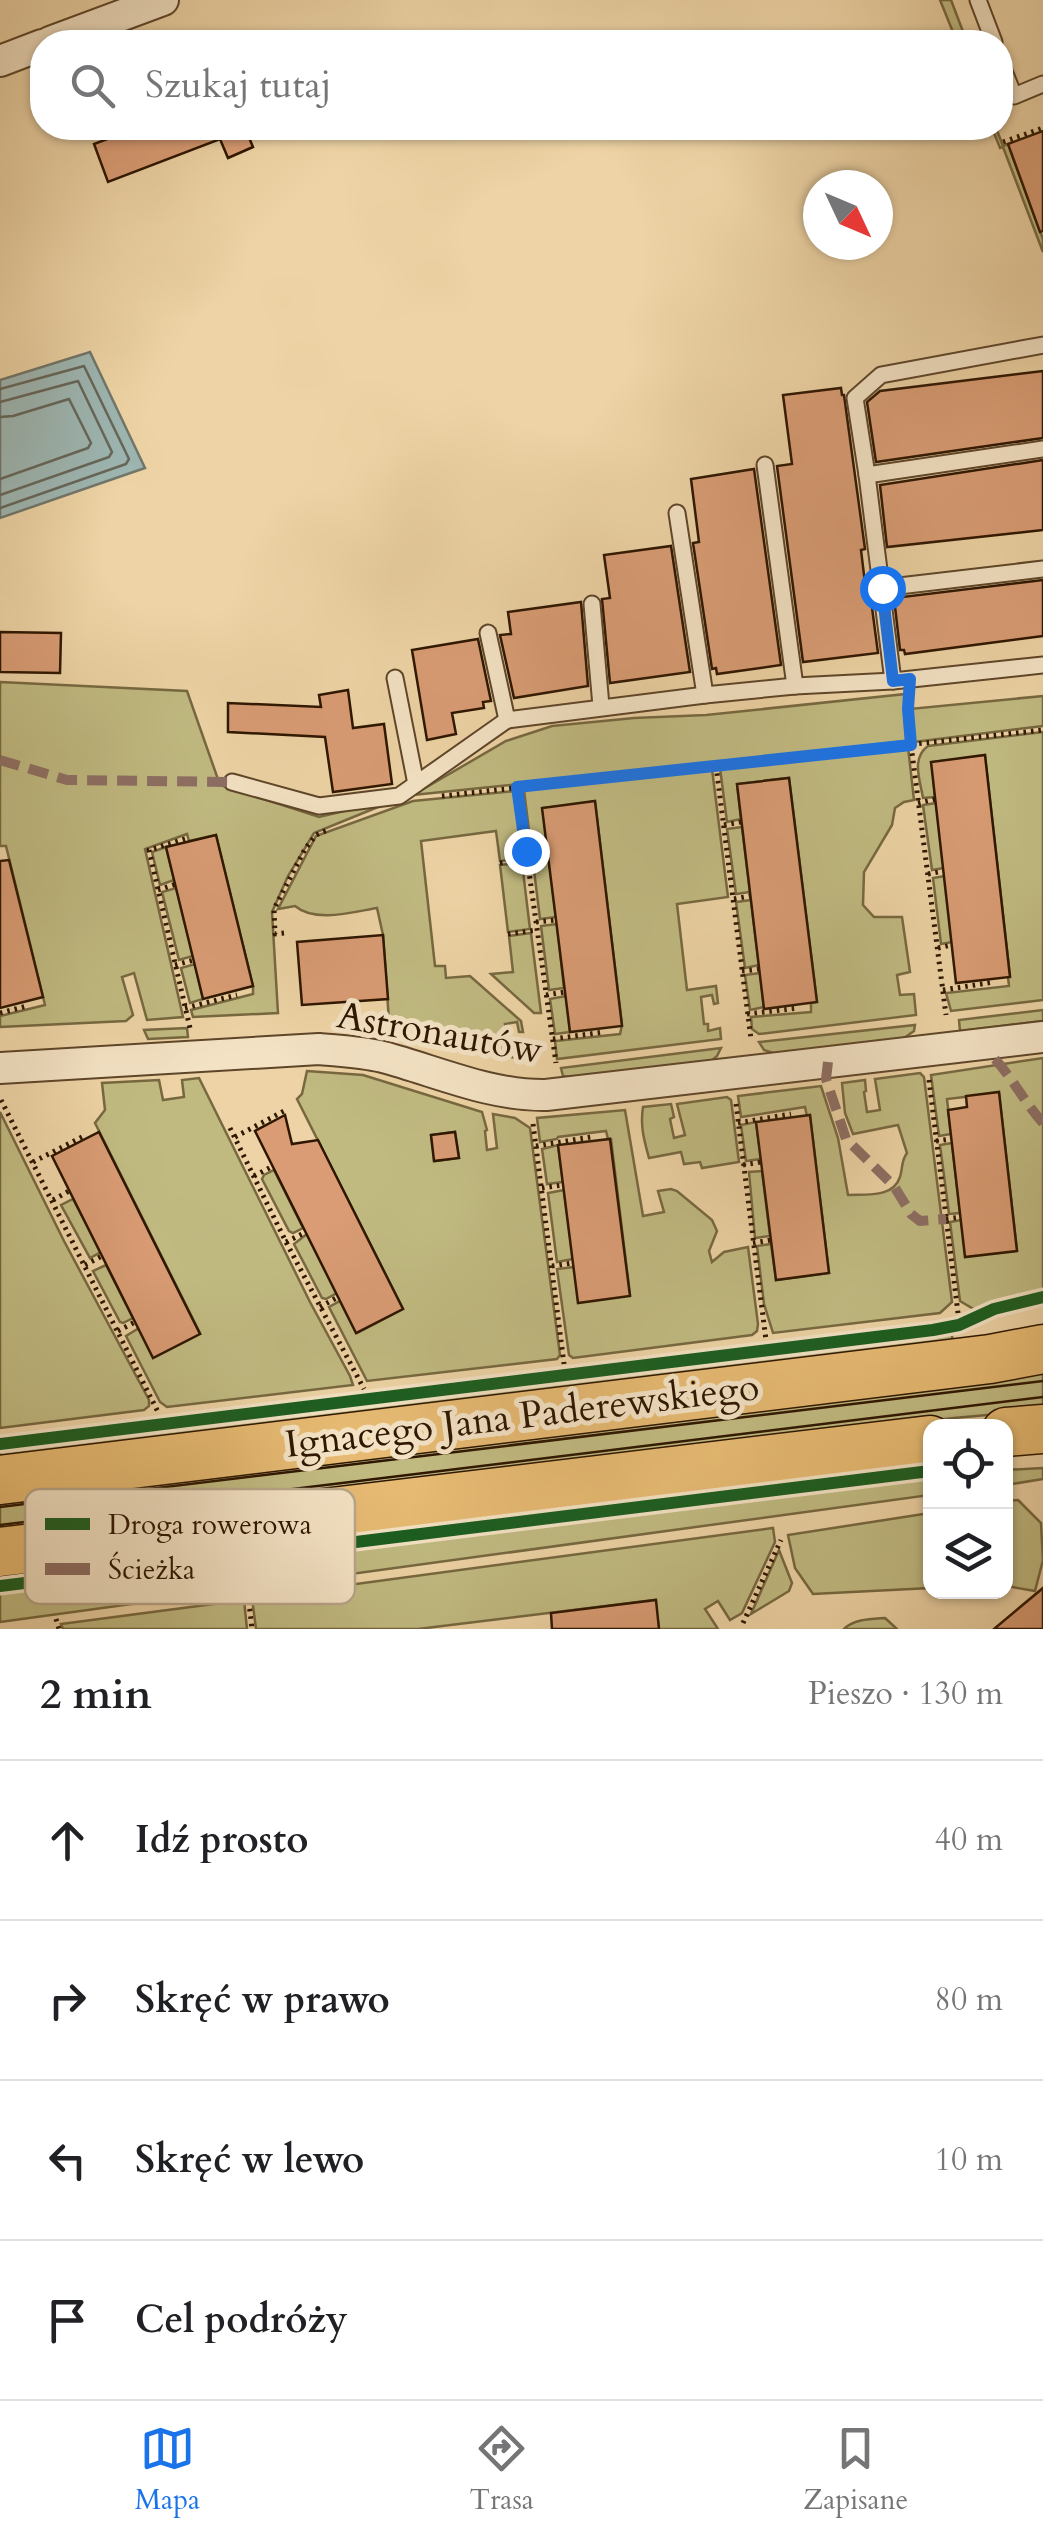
<!DOCTYPE html>
<html lang="pl">
<meta charset="utf-8">
<style>
body{margin:0;font-family:Cardo,serif;background:#f2f2f2;color:#202124}
.controls{position:absolute;right:30px;bottom:30px;display:grid;overflow:hidden;border-radius:20px;box-shadow:0 2px 8px #0004}
.controls button{width:90px;height:90px;display:grid;place-items:center;padding:0;border:0;border-bottom:2px solid #e0e0e0;background:#fff;color:#202124;font:50px sans-serif}
.compass{position:absolute;left:803px;top:170px;width:90px;height:90px;border-radius:50%;background:#fff;box-shadow:0 2px 8px #0004;rotate:134deg}
.stop{position:absolute;width:30px;height:30px;margin:-22px;border:8px solid #1a73e8;border-radius:50%;background:#fff}
.stop.end{background:#1a73e8;border-color:#fff;box-shadow:0 2px 10px #0008}
.list{margin:0;padding:0;list-style:none}
h2{display:flex;justify-content:space-between;align-items:center;height:130px;margin:0;padding:0 40px;font-size:42px}
h2 small{font-size:32px;font-weight:400;color:#757577}
.list li{display:grid;grid-template-columns:65px 1fr auto;gap:30px;align-items:center;box-sizing:border-box;height:160px;padding:0 40px;border-top:2px solid #e0e0e0}
.list b{display:block;font-size:38px;white-space:nowrap}
.list em{font-size:32px;font-style:normal;color:#757577}
.icon{flex:none;width:55px;height:55px;fill:none;stroke:currentColor;stroke-width:2;stroke-linecap:round;stroke-linejoin:round}
.map{position:relative;flex:none;width:1043px;height:1629px;overflow:hidden}
.search{position:absolute;background:#fff;box-shadow:0 2px 8px #0004;left:30px;right:30px;top:30px;height:110px;display:flex;align-items:center;gap:25px;box-sizing:border-box;padding:0 35px;border-radius:40px;color:#757577;font-size:38px}
.sheet{height:770px;background:#fff}
nav{display:flex;justify-content:space-around;align-items:center;box-sizing:border-box;height:140px;border-top:2px solid #e0e0e0;background:#fff;font-size:28px;color:#757577}
nav a{display:grid;justify-items:center;gap:5px}
nav .on{color:#1a73e8}
.map>svg:first-child{display:block}
.green{fill:#c0ba81;stroke:#776840;stroke-width:2.5;fill-rule:evenodd}
.water{fill:#9db6b2;stroke:#71766b;stroke-width:2.5}
.lines{fill:none;stroke-linecap:round;stroke-linejoin:round}
.shore{stroke:#666659;stroke-width:2.5}
.building{fill:#d99c74;stroke:#2e1600;stroke-width:2.5}
.lane-casing{stroke:#5e4529;stroke-width:19}
.street-casing{stroke:#5e4529;stroke-width:34}
.primary-casing{stroke:#2e1600;stroke-width:51}
.path{stroke:#2e1600;stroke-width:5;stroke-dasharray:2.5 5;stroke-linecap:butt}
.lane{stroke:#f3e2c4;stroke-width:15}
.street{stroke:#f3e2c4;stroke-width:30}
.primary{stroke:#e6ba72;stroke-width:48}
.tram{stroke:#2e1600;stroke-width:2.5}
.quiet{stroke:#8d6e63;stroke-width:10;stroke-dasharray:20 10;stroke-linecap:butt}
.cycleway-casing{stroke:#f3e2c4;stroke-width:19}
.cycleway{stroke:#1b5e20;stroke-width:12}
.route{stroke:#1a73e8;stroke-width:12}
.labels{text-anchor:middle;dominant-baseline:central;stroke-width:10;stroke-linejoin:round;paint-order:stroke}
.street-label{font-size:38px;fill:#2e1600;stroke:#f3e2c4}
.key{fill:#f3e2c4;stroke:#b8a589;stroke-width:2.5}
.key-label{font-size:28px;fill:#2e1600}
</style>
<div class="map">
<svg width="1043" height="1629" viewBox="0 0 1043 1629">
<rect width="100%" height="100%" fill="#edd3a5"/>
<filter id="stains"><feTurbulence type="fractalNoise" baseFrequency=".002" numOctaves="4"/><feColorMatrix values="0 0 0 0 .2 0 0 0 0 .09 0 0 0 0 .02 0 0 0 .5 -.17"/></filter>
<radialGradient id="worn" r=".72"><stop offset=".6" stop-color="#630" stop-opacity="0"/><stop offset="1" stop-color="#630" stop-opacity=".3"/></radialGradient>
<g class="green">
<path d="M940,0h11l16,42h-10z"/>
<path d="M992,128h4l7,18 5,-2 35,95v13l-40,-105 -3,1z"/>
<path d="M0,682l187,9 33,94 99,32 81,-19 -86,35 -26,43 -16,36 6,101 -85,4 -2,-7 62,-16v-8l-37,-151 -27,6 -2,-7 -42,15 38,168 -36,3 -13,-47 -12,4 11,38 -7,6 -126,6v-11l45,-11 -39,-159h-6z"/>
<path d="M906,694l1,47 -279,32 -215,22 93,-54 46,-15 82,-8 72,-3z"/>
<path d="M1043,696v30l-129,16 -5,-33z"/>
<path d="M1043,732v268l-92,11 -5,-18 63,-7 -1,-9 2,-1 -25,-220 -53,6 3,35 -12,1c-3,-18 -12,-40 5,-52z"/>
<path d="M908,747l6,53 -10,2 -9,6 -3,17 -28,47 -1,33 11,12h28l8,55 -13,3 3,20 14,-1 2,21 -157,19 -7,-5 -1,-12 60,-5v-9l6,-1 -28,-224 -52,6 4,35 -14,3 -7,-54z"/>
<path d="M712,769l16,128 -51,7 10,86 29,-4 2,17 -4,1 -2,-9 -11,2 3,27h4v7l12,-3 1,11 -164,20 -2,-18 65,-7 2,-9 -27,-223 -52,6 4,36 -16,3 -7,-57z"/>
<path d="M515,791l7,68 -22,2 -4,-30 -75,10 14,125h10l1,12 24,-2 51,45 2,11h-4l-2,-10 -12,2 3,21 15,-2 2,18 -136,-40 -6,-86 -6,-27c-24,4 -62,15 -82,-2l-17,3 38,-73 97,-35z"/>
<path d="M936,803l8,65 -12,2 -9,-65z"/>
<path d="M742,827l8,65 -14,2 -9,-65z"/>
<path d="M166,847l8,33 -14,5 -8,-33z"/>
<path d="M548,853l8,64 -16,2 -8,-65z"/>
<path d="M522,863l8,66 -22,3 -8,-67z"/>
<path d="M945,876l7,66 -11,2 -8,-66z"/>
<path d="M176,888l17,68 -14,4 -17,-68z"/>
<path d="M751,900l8,65 -14,3 -9,-66z"/>
<path d="M557,924l7,64 -15,2 -8,-64z"/>
<path d="M531,933l10,80h-7l-43,-39 22,-2 -4,-36z"/>
<path d="M195,964l8,35 -13,4 -9,-35z"/>
<path d="M760,973l4,34 -14,3 -5,-35z"/>
<path d="M566,996l4,36 -15,2 -5,-35z"/>
<path d="M1043,1010v11l-83,10 -1,-11z"/>
<path d="M915,1025l-1,6 -10,7 -128,16 -12,-4 -5,-8z"/>
<path d="M187,1028l1,9 -40,2 -4,-9z"/>
<path d="M721,1048l-4,8 -7,6 -132,16 -15,-2 -2,-8z"/>
<path d="M1043,1058v231l-41,11 -25,11 -17,-10 -10,-79 11,-2 56,30 -18,-157 -52,6 4,35 -12,2 -8,-61z"/>
<path d="M307,1071l56,4 119,37 5,18 -2,1 2,19 10,-2 -4,-34 22,4 15,10 30,227 -3,4 -190,22 -38,-74 11,-6 17,32 46,-24 -106,-210 5,-5zM455,1132l4,26 -24,3 -4,-26z"/>
<path d="M920,1073l4,4 28,225 -12,11 -167,20 -9,-29 -7,-58 14,-2 5,36 53,-7 -19,-157h-3l-2,-9 -64,10 -3,-21 83,-10 17,52 10,57c19,-1 45,3 52,-18 3,-10 1,-16 7,-24l-9,-28 -45,9 -8,-21 -3,-30 23,-3 1,11 -2,1 3,20 13,-2 -5,-31z"/>
<path d="M199,1078l111,224 40,74 3,9 -186,22 -7,-5 -34,-66 13,-8 61,5 -105,-210 10,-13 -3,-27 57,-3 4,20 21,-3 -2,-17z"/>
<path d="M727,1097l4,3 8,62 -37,6 -2,-6 -16,2 -3,-12 -32,6c-5,-18 -9,-32 -6,-51l28,-3 3,13 -4,2 4,19 11,-3 -8,-31z"/>
<path d="M625,1110l18,106 21,-4 -6,-21 13,-2 6,2 35,29 5,11 -8,20 3,11 12,-10 24,-5 10,77 -1,7 -5,4 -179,23 -4,-3 -12,-86 17,-2 5,35 51,-7 -19,-156h-3l-2,-8 -48,6 -1,2 -17,3 -3,-24z"/>
<path d="M0,1112l64,129 85,159v6l-5,4 -144,18z"/>
<path d="M756,1122l5,37 -15,2 -5,-36z"/>
<path d="M952,1143l8,70 -11,1 -9,-69z"/>
<path d="M558,1145l5,37 -16,2 -5,-35z"/>
<path d="M274,1170l29,58 -10,5 -4,-2 -27,-52 2,-4z"/>
<path d="M762,1171l8,65 -15,2 -6,-66z"/>
<path d="M564,1190l9,69 -16,3 -9,-69z"/>
<path d="M73,1199l28,53 -11,6 -29,-53z"/>
<path d="M307,1234l30,59 -11,6 -4,-1 -28,-54z"/>
<path d="M106,1265l27,53 -10,5 -3,-1 -27,-51z"/>
<path d="M951,1333l3,11 -954,118v-12z"/>
<path d="M1043,1367v43l-89,8 -954,117v-38z"/>
<path d="M930,1457v8l-930,114v-9z"/>
<path d="M1043,1468v11l-37,6v-15z"/>
<path d="M930,1478v17l-930,127v-30z"/>
<path d="M1018,1500l23,23 2,37 -8,31 -29,-5v-85z"/>
<path d="M930,1513v75l-117,6 -18,-26 -7,-33z"/>
<path d="M773,1528l2,14 -33,71 -12,7 -12,-19 -13,8 13,20h-59l-4,-29 -237,29h-162l-4,-31z"/>
<path d="M779,1550l13,33 -3,8 -38,23z"/>
<path d="M244,1600l3,29h-184l-2,-5z"/>
<path d="M885,1618l12,11h-53c10,-10 27,-10 41,-11z"/>
</g>
<path class="water" d="M90,352l55,116 -145,50v-138z"/>
<g class="lines">
<g class="shore">
<path d="M0,389l84,-23 45,93 -3,5 -126,44"/>
<path d="M0,402l78,-21 34,71 -3,5 -109,38"/>
<path d="M0,417l13,-1 56,-17 22,44 -3,5 -88,31"/>
</g>
</g>
<g class="building">
<path d="M136,128h109l8,19 -25,11 -8,-19 -112,43 -14,-38z"/>
<path d="M1043,131v100l-3,1 -32,-88z"/>
<path d="M1043,371v67l-167,24 -9,-60 13,-11z"/>
<path d="M841,388l1,7h2l21,154 -4,1 6,50h4l7,53 -75,9 -26,-196 15,-2 -9,-69z"/>
<path d="M1043,460v70l-156,17 -7,-62z"/>
<path d="M754,469l27,196 -64,9 -1,-6 -4,1 -19,-126 6,-1 -8,-63z"/>
<path d="M671,546l19,126 -80,11 -8,-84 8,-1 -6,-43z"/>
<path d="M1043,580v56l-138,18 -1,-4h-4l-6,-52z"/>
<path d="M581,602l7,84 -74,12 -14,-63 11,-1 -3,-22z"/>
<path d="M0,632l61,1 -1,40 -60,-1z"/>
<path d="M478,639l13,62 -8,1 1,6 -32,5 4,21 -29,6 -15,-90z"/>
<path d="M348,690l5,38 31,-4 8,60 -59,8 -8,-55 -97,-5v-29l93,4 -2,-12z"/>
<path d="M985,755l25,222 -54,6 -25,-221z"/>
<path d="M789,778l28,224 -53,7 -27,-225z"/>
<path d="M595,801l27,225 -52,6 -28,-224z"/>
<path d="M216,835l37,151 -50,13 -37,-152z"/>
<path d="M9,860l34,137 -43,11v-147z"/>
<path d="M383,935l5,64 -86,6 -5,-63z"/>
<path d="M999,1092l18,159 -52,6 -17,-147 19,-3 -1,-11z"/>
<path d="M285,1115l7,29 26,-4 85,169 -47,24 -101,-202z"/>
<path d="M810,1115l19,158 -53,7 -20,-158z"/>
<path d="M99,1132l101,202 -47,24 -101,-202z"/>
<path d="M455,1132l4,26 -25,3 -3,-26z"/>
<path d="M610,1139l20,157 -52,7 -20,-158z"/>
<path d="M1043,1588v41h-49l25,-21z"/>
<path d="M656,1600l3,29h-107l-1,-16z"/>
</g>
<g class="lines">
<g class="lane-casing">
<g id="lane">
<path d="M978,0l16,42"/>
<path d="M1000,61l14,35 29,-12"/>
<path d="M765,465l30,221"/>
<path d="M867,475l176,-26"/>
<path d="M677,513l28,182"/>
<path d="M882,588l161,-19"/>
<path d="M592,604l9,102"/>
<path d="M488,633l19,87 198,-25 90,-9 98,-5 150,-16"/>
<path d="M395,678l21,106 91,-64"/>
<path d="M893,681l-26,-206 -12,-77 26,-23 162,-30"/>
<path d="M232,782l87,24 80,-10 17,-12"/>
</g>
</g>
<g class="street-casing">
<g id="street">
<path d="M50,42l113,-42"/>
<path d="M0,61l42,-16"/>
<path d="M0,1068l319,-19c22,2 43,3 64,8 53,14 107,39 163,38l497,-58"/>
</g>
</g>
<g class="primary-casing">
<g id="primary">
<path d="M1006,1432l37,-3"/>
<path d="M0,1480l990,-121 53,-10"/>
<path d="M0,1552l930,-112"/>
</g>
</g>
<g class="path">
<path d="M1003,142l40,-14"/>
<path d="M908,701l3,44 35,270"/>
<path d="M716,766l35,273"/>
<path d="M517,787l39,276"/>
<path d="M442,796l601,-66"/>
<path d="M918,803l18,-4"/>
<path d="M724,825l17,-3"/>
<path d="M185,839l-36,11 41,178"/>
<path d="M526,851l21,-3"/>
<path d="M500,863l27,-3"/>
<path d="M928,874l16,-3"/>
<path d="M158,890l18,-6"/>
<path d="M734,899l16,-3"/>
<path d="M536,922l20,-2"/>
<path d="M284,933l-9,1 -1,-25 31,-60 11,-14 11,-5"/>
<path d="M508,934l29,-4"/>
<path d="M938,948l14,-3"/>
<path d="M175,965l19,-5"/>
<path d="M742,971l18,-2"/>
<path d="M943,990l51,-8"/>
<path d="M546,995l19,-3"/>
<path d="M185,1008l52,-13"/>
<path d="M0,1013l27,-7"/>
<path d="M747,1014l52,-6"/>
<path d="M553,1039l51,-7"/>
<path d="M929,1080l29,233"/>
<path d="M1,1100l158,314"/>
<path d="M736,1104l30,236"/>
<path d="M738,1123l53,-9"/>
<path d="M533,1124l31,240"/>
<path d="M230,1128l56,114 78,147"/>
<path d="M235,1137l49,-26"/>
<path d="M936,1141l15,-2"/>
<path d="M536,1146l55,-9"/>
<path d="M33,1162l49,-25"/>
<path d="M743,1165l18,-3"/>
<path d="M254,1176l19,-10"/>
<path d="M542,1188l21,-3"/>
<path d="M53,1200l16,-9"/>
<path d="M946,1219l15,-2"/>
<path d="M286,1242l20,-10"/>
<path d="M753,1243l18,-3"/>
<path d="M85,1265l17,-9"/>
<path d="M552,1266l21,-3"/>
<path d="M320,1307l18,-10"/>
<path d="M118,1331l17,-9"/>
<path d="M248,1594l4,35"/>
<path d="M56,1619l3,10"/>
<path d="M743,1623l38,-83"/>
</g>
<use href="#lane" class="lane"/>
<use href="#street" class="street"/>
<use href="#primary" class="primary"/>
<g class="tram">
<path d="M0,1507l1043,-126"/>
<path d="M0,1525l1043,-128"/>
</g>
<g class="quiet">
<path d="M0,760l67,20 165,2"/>
<path d="M995,1059c18,20 30,44 48,64"/>
<path d="M828,1062l-2,17 20,60 48,47 17,28 9,7 26,-2"/>
</g>
<g class="cycleway-casing">
<g id="cycleway">
<path d="M0,1444l933,-114 26,-5 35,-16 49,-12"/>
<path d="M0,1586l930,-115"/>
</g>
</g>
<use href="#cycleway" class="cycleway"/>
</g>
<g class="lines">
<path class="route" d="M526,851l-9,-64 394,-42 -3,-36 2,-30 -17,2 -11,-93"/>
</g>
<g class="labels">
<g class="street-label">
<text transform="translate(440 1033) rotate(10)">Astronautów</text>
<text transform="translate(522 1416) rotate(-7)">Ignacego Jana Paderewskiego</text>
</g>
</g>
<rect x="25" y="1489" width="330" height="115" rx="15" class="key"/>
<rect x="45" y="1518" width="45" height="12" fill="#1b5e20"/>
<rect x="45" y="1563" width="45" height="12" fill="#8d6e63"/>
<g class="key-label">
<text x="108" y="1534">Droga rowerowa</text>
<text x="108" y="1579">Ścieżka</text>
</g>
<rect width="100%" height="100%" filter="url(#stains)"/>
<rect width="100%" height="100%" fill="url(#worn)"/>
</svg>
<div class="controls">
<button><svg class="icon" aria-label="locate" viewBox="0 0 24 24"><circle cx="12" cy="12" r="6"/><path d="M12 2v4M12 18v4M2 12h4M18 12h4"/></svg></button>
<button><svg class="icon" aria-label="layers" viewBox="0 0 24 24"><path d="M12 4l9 5-9 5-9-5zM3 14l9 5 9-5"/></svg></button>
</div>
<svg class="compass" viewBox="-18 -18 36 36"><path d="M0-13l5 13h-10z" fill="#e53935"/><path d="M0 13l5-13h-10z" fill="#757577"/></svg>
<div class="stop" style="left:882px;top:588px"></div>
<div class="stop end" style="left:526px;top:851px"></div>
<div class="search"><svg class="icon" aria-label="search" viewBox="0 0 24 24"><circle cx="10" cy="10" r="6"/><path d="M15 15l6 6"/></svg>Szukaj tutaj</div>
</div>
<section class="sheet">
<h2>2 min<small>Pieszo · 130 m</small></h2>
<ul class="list">
<li><svg class="icon" aria-label="ahead" viewBox="0 0 24 24"><path d="M12 20V5M6 11l6-6 6 6"/></svg><div><b>Idź prosto</b></div><em>40 m</em></li>
<li><svg class="icon" aria-label="right" viewBox="0 0 24 24"><path d="M7 20v-9h11M14 6l5 5-5 5"/></svg><div><b>Skręć w prawo</b></div><em>80 m</em></li>
<li><svg class="icon" aria-label="left" viewBox="0 0 24 24"><path d="M17 20v-9H6M10 6l-5 5 5 5"/></svg><div><b>Skręć w lewo</b></div><em>10 m</em></li>
<li><svg class="icon" aria-label="arrive" viewBox="0 0 24 24"><path d="M6 21V4h12l-3 4 3 4H6"/></svg><div><b>Cel podróży</b></div></li>
</ul>
</section>
<nav>
<a class="on"><svg class="icon" aria-label="map" viewBox="0 0 24 24"><path d="M3 6l6-2 6 2 6-2v14l-6 2-6-2-6 2zM9 4v14M15 6v14"/></svg>Mapa</a>
<a><svg class="icon" aria-label="directions" viewBox="0 0 24 24"><path d="M12 3l9 9-9 9-9-9zM9 14v-3h6M13 9l2 2-2 2"/></svg>Trasa</a>
<a><svg class="icon" aria-label="saved" viewBox="0 0 24 24"><path d="M7 4h10v16l-5-4-5 4z"/></svg>Zapisane</a>
</nav>
